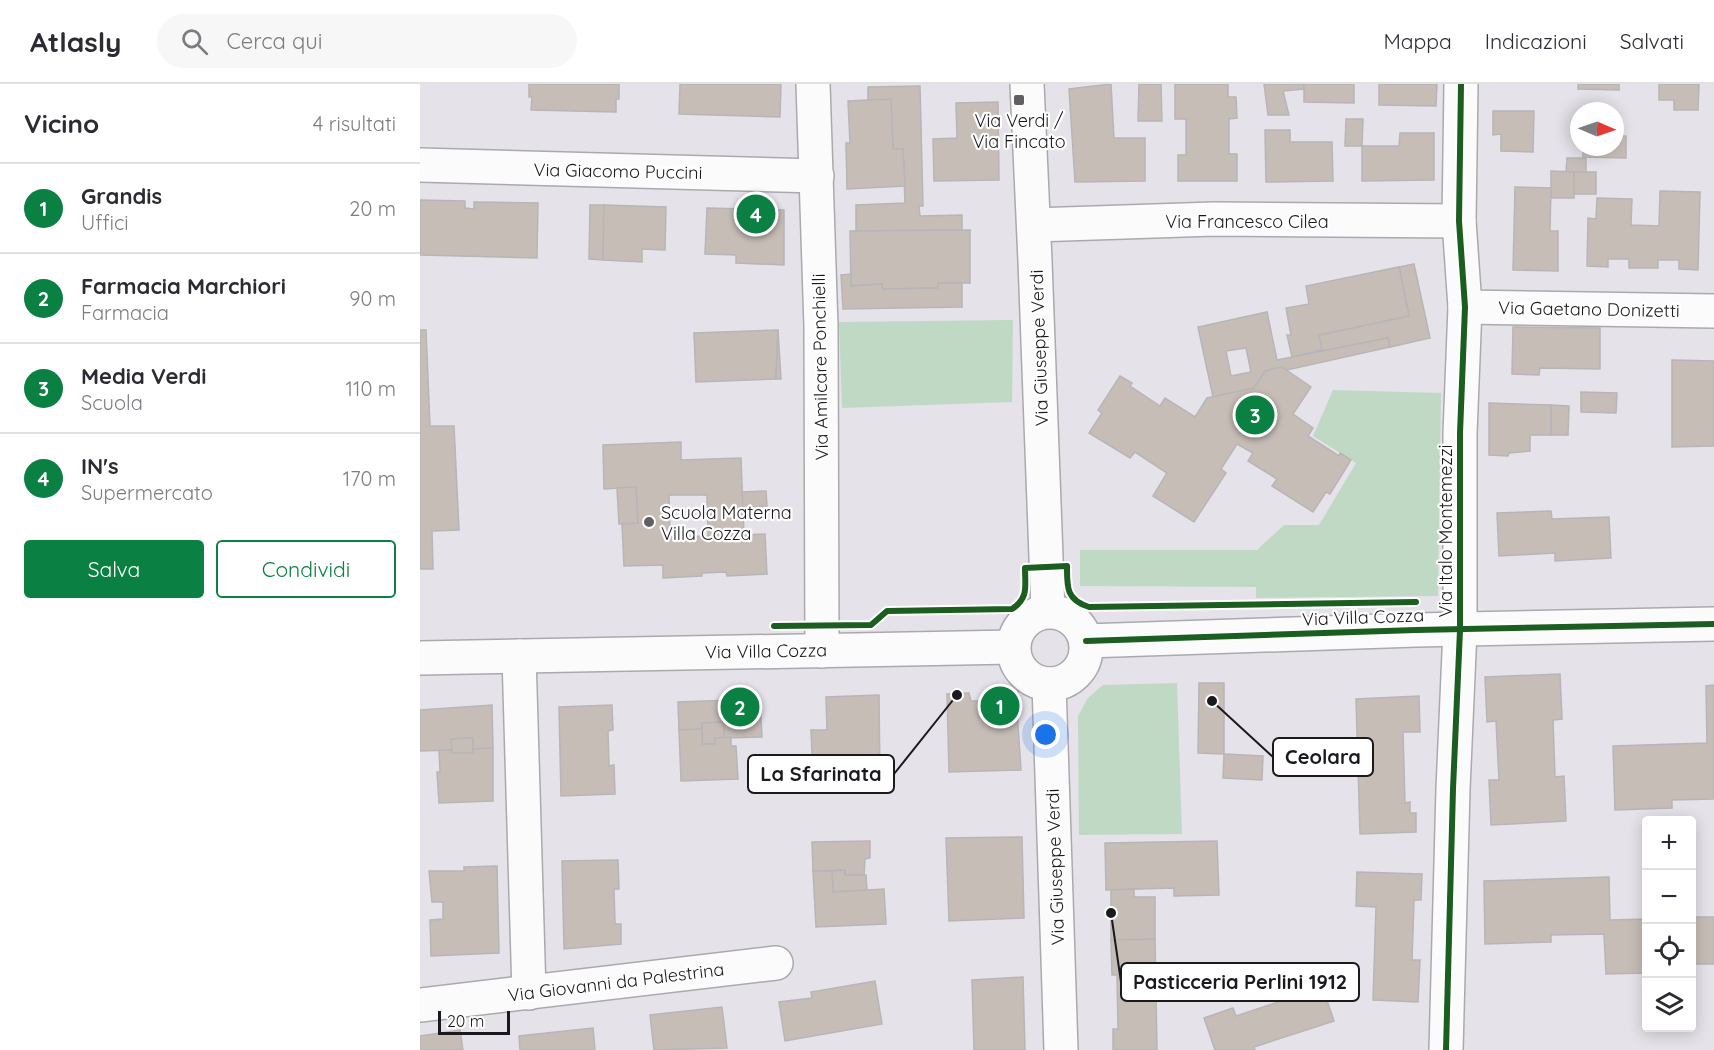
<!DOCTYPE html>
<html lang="it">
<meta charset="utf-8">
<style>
body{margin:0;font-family:Quicksand,sans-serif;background:#f7f7f7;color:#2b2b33}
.controls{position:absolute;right:18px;bottom:18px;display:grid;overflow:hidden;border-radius:6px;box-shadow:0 3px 15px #0003}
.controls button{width:54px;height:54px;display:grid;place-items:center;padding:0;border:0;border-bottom:2px solid #e1e1e2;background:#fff;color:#2b2b33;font:30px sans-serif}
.compass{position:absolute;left:1150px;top:18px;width:54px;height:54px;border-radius:50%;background:#fff;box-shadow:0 3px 15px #0003;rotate:92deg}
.scale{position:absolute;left:18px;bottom:15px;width:72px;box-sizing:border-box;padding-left:6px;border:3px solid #1b191d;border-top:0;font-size:16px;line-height:21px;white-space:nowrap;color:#1b191d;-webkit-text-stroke:4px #fff;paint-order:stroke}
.you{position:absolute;left:626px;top:651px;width:21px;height:21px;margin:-15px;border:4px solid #fff;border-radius:50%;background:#1a73e8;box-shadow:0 0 0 9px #1a73e833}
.badge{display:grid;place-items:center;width:39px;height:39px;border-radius:50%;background:#0b8043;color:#fff;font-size:20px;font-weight:700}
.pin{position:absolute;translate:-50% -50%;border:3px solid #fff;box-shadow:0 2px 6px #0006}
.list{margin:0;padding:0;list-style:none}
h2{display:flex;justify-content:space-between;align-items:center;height:78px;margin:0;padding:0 24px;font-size:26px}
h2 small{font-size:20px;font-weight:400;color:#7c7c81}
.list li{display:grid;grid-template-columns:39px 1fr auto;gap:18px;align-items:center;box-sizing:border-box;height:90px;padding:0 24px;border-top:2px solid #e1e1e2}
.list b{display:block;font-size:22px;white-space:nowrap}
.list p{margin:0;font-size:20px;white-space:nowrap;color:#7c7c81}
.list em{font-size:20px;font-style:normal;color:#7c7c81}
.actions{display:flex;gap:12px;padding:18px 24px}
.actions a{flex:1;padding:14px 0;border:2px solid #0b8043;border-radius:6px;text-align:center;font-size:21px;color:#0b8043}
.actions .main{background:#0b8043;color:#fff}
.icon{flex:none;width:33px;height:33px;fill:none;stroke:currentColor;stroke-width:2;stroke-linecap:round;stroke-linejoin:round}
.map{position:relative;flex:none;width:1294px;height:966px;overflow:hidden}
header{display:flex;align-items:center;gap:36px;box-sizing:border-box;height:84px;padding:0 30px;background:#fff;border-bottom:2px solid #e1e1e2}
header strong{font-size:28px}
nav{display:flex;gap:33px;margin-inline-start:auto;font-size:21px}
.search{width:420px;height:54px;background:#f7f7f7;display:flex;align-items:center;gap:15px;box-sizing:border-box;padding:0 21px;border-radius:33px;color:#7c7c81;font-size:22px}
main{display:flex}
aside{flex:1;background:#fff}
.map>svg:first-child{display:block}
.green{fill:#bfd9c4}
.building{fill:#c7bdb7;stroke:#b8b5b7;stroke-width:1.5;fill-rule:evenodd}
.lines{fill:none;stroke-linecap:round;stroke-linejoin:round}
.minor-casing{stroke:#aba9ae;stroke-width:36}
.minor{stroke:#fbfbfc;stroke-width:33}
.cycleway-casing{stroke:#fff;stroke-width:10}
.cycleway{stroke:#1b5e20;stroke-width:6}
.poi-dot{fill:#625f64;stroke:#fff;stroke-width:2}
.labels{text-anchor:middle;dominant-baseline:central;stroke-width:4.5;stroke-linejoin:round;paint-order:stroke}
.poi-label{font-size:18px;fill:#1b191d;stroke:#fff}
.street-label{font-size:18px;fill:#1b191d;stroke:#fff}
.leader{fill:none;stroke:#1b191d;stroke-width:2}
.callout-dot{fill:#1b191d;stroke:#fff;stroke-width:2}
.callout{fill:#fff;stroke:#1b191d;stroke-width:2}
.callout-label{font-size:20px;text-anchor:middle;font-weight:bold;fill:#1b191d}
</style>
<header>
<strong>Atlasly</strong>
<div class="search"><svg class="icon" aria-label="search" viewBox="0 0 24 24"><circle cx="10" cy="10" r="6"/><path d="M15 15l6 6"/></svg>Cerca qui</div>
<nav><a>Mappa</a><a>Indicazioni</a><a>Salvati</a></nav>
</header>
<main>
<aside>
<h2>Vicino<small>4 risultati</small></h2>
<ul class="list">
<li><span class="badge">1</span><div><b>Grandis</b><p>Uffici</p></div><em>20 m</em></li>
<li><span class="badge">2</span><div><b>Farmacia Marchiori</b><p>Farmacia</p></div><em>90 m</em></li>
<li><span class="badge">3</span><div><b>Media Verdi</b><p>Scuola</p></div><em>110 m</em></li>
<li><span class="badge">4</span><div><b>IN's</b><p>Supermercato</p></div><em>170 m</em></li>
</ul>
<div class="actions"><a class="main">Salva</a><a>Condividi</a></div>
</aside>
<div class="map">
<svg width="1294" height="966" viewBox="0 0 1294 966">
<rect width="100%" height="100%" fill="#e5e2e9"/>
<g class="green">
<path d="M593,236l-1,82 -170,6 -3,-86z"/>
<path d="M913,306l108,3 -3,203 -182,2v-11l-176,-1v-36h177l27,-25h35l37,-62 -43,-27z"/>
<path d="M757,599l5,151 -103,1 -1,-119 10,-18 15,-13z"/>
</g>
<g class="building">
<path d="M109,0h90v15h-3v13l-85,-2 1,-13h-3z"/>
<path d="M260,0h101l-1,33 -101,-3z"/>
<path d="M691,0l3,54h31v43l-70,1 -6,-93z"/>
<path d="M719,0h22l1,37h-24z"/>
<path d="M755,0h53v13h8l1,21 -8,1v35h8v27h-59v-26h8v-36h-11z"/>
<path d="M844,0h40v5l-21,2 6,24h-21z"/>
<path d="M884,0h50v19l-50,-1z"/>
<path d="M959,0h58l-1,22 -57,-1z"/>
<path d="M1158,0h41v6l-41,-1z"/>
<path d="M1239,0h40l-1,26h-24v-10h-15z"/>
<path d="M500,2l3,120h-4l1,10 42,-1v15l-106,1v-26l49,-2 -2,-54h-10l-2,-50 -23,1v-13z"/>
<path d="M471,15l2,50h10l2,37 -58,3 -1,-46h4l-2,-42z"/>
<path d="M578,18l1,78 -65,1 -1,-42 24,-1 -1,-35z"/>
<path d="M1073,27h41l-1,41 -32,-1v-17l-8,1z"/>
<path d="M926,35h17l-1,27h-17z"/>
<path d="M1195,36h4v16h7v22l-43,-1v-10h32z"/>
<path d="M845,46h25v12h42l1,39 -67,1z"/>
<path d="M980,49h34v47l-72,1v-35h37z"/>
<path d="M1147,74h19v14h-20z"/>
<path d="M1131,87l23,1v26h-23z"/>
<rect x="1154" y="88" width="22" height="22"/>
<path d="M1095,103l36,1 -1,43h8v40l-45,-1z"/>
<path d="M1240,107l40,1 -2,78 -19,-1v-9h-21v8h-29v-9h-21v8l-21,-1 1,-48 8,1 1,-21 35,1 -1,26 28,1z"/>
<path d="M0,116l45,1v7l9,1v-7l64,1 -1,55 -117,-3z"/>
<path d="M170,121h14l-1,55 -14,-1z"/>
<path d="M184,121l62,2 -1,43 -23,-1v13l-39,-2z"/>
<path d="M287,124l77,2v55l-48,-2v-8l-31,-1z"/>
<path d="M550,146v53h-32v5l-56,1v-5l-31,2 -1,-55z"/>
<path d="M994,180l16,74 -40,9 -2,-9 -67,14 -2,-17 90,-19 -10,-49z"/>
<path d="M979,183l10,49 -90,19 3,15 -30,7 -5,-22h4l-5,-27 23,-4 -3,-18z"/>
<path d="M431,190v12l31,-2v5l56,-1v-5h24v24l-119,2 -2,-34z"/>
<path d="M847,228l10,48 111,-22 2,9 -103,23 -5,-3 -17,4 -11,17 -41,9 -15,-70zM826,264l5,24 -20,4 -5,-25z"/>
<path d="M1093,243l87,1v41l-60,-1 -1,7 -27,-1z"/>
<path d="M0,246h6l4,96h24l5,104 -27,1 1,38h-13z"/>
<path d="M358,246l-2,49 -80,3 -2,-49z"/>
<path d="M358,246l3,49h-5z"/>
<path d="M1252,276l42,1v85l-42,1z"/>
<path d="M862,283l29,20 -18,27 20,14 -5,8 31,20 1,-3 11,7 -21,34 -4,-2 -13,20 -41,-26 5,-7 -29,-18 5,-8 -16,-9 -16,25 5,4 -32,49 -41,-26 14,-23 -32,-21 -5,6 -41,-25 13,-20 -4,-3 22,-34 12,7 -2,3 30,20 5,-8 30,19 12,-19 47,-10 11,-17z"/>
<path d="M1161,308l36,1 -1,20 -35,-1z"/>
<path d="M1069,319l62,2v30h-21v16l-21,2 -1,3 -19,-1z"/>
<path d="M1131,321l18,1 -1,29h-17z"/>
<path d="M261,358v18l60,-2 3,77 21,-1 2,40 -40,2 -1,-4 -24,1v3l-39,2v-13l-39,1 -2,-42 16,-1 -2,-36 -32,2 -1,-44zM249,411h38l1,41 -38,1z"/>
<path d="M216,403l2,36 -19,1 -2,-36z"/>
<path d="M346,407l1,15 -24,1 -1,-15z"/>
<path d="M1131,427l1,8 57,-2 2,41 -56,3v-8l-56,3 -2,-43z"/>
<path d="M1140,590l2,45 -9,1 2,57 9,-1 2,45 -75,4 -2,-45h10l-3,-59 -9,1 -2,-45z"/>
<path d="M779,599h25v71l-26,-1z"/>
<path d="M1294,601v114l-42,1v8l-57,2 -2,-64 94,-3 -1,-57z"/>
<path d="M598,607l1,18h-2l4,61 -72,2 -2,-78 22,-1 2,8h10l1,-4h15l-1,-5z"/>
<path d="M459,611l1,83h-67l-2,-48h16l-1,-33z"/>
<path d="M999,612l1,36h-17l2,71 5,-1v11h6v19l-56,2 -4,-135z"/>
<path d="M340,615l2,38 -38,1v-16l-22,1v6l-23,1 -1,-28z"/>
<path d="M72,621l1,43 -20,1v-11l-22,1 1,11 -32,1v-41z"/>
<path d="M192,621l1,25 -5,1 1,35 5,-1 1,29 -54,2 -2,-89z"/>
<path d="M304,638v16h-9v6h-13v-21z"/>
<path d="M282,645v15h13v-6l16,-1v9h5l2,33 -57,2 -2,-51z"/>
<path d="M53,654v15h-21l-1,-14z"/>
<path d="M73,664v53l-54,2 -2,-31h3l-1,-22h13v3h21v-4z"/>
<path d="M804,670l39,2 -1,24 -39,-2z"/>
<path d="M602,753l2,81 -75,3 -3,-83z"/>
<path d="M450,757v17l-5,1 -1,16h-19v-5l-32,1 -1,-29z"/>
<path d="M797,757l2,54 -45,1v-8l-68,2 -1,-47z"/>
<path d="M198,776l1,29h-5l1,35h6v20l-57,5 -2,-88z"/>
<path d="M77,782l2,87 -68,3 -1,-36 13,-1v-17h-11l-3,-31h35v-4z"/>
<path d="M425,786v5h21l1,15 -34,2 -1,-21z"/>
<path d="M393,787h19l1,21 51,-3 2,35 -70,3z"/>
<path d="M937,788l65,2 -1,26h-7l-2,60h8l-2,42 -45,-2 3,-93 -20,-1z"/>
<path d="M1189,793l1,43 36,-1v54l-40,1 -2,-40 -53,1v7l-66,2 -1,-63z"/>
<path d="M714,805v8h21v42l-44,1v-50z"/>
<rect x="1272" y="833" width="22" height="47"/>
<path d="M735,855l2,111h-44v-21h5l-1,-54h-5l-1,-35z"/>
<path d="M895,881l19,56 -80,26 1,3h-40l-11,-32 29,-10 3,8 51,-17 -7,-22z"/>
<path d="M603,893l2,73h-51l-2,-70z"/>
<path d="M455,897l7,43 -97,17 -6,-39 33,-4 -1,-6z"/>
<path d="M302,923l5,41 -73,2 -4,-35z"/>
<path d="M173,944l2,22h-75l-1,-14z"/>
<path d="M40,946l3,20h-43v-14z"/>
</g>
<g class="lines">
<g class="minor-casing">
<g id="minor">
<path d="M393,0l8,243 1,324"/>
<path d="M607,0l8,177 13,350"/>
<path d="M0,81l397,11"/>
<path d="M614,141l180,-6 245,2"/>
<path d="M1045,223l249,4"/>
<circle cx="630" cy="564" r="36"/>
<path d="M666,557l330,-11 298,-6"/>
<path d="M99,572l10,337"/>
<path d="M0,574l593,-11"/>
<path d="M629,600l12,366"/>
<path d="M0,921l356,-42"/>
<path d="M1026,966l7,-261 7,-159v-197l5,-126 -6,-86 2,-137"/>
</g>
</g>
<use href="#minor" class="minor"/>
<g class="cycleway-casing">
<g id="cycleway">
<path d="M354,542l97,-1 16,-14 125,-2c17,-11 13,-23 13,-41l42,-2c0,21 -1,34 22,41l327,-5"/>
<path d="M666,557l330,-11 298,-6"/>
<path d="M1026,966l7,-261 7,-159v-197l5,-126 -6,-86 2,-137"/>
</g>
</g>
<use href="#cycleway" class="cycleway"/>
</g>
<g class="poi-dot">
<rect x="593" y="10" width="12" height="12" rx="3"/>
<circle cx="229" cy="438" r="6"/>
</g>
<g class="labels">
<g class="poi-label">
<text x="599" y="36">Via Verdi /<tspan x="599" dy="21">Via Fincato</tspan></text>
<text x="241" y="428" text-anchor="start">Scuola Materna<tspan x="241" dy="21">Villa Cozza</tspan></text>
</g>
<g class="street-label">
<text transform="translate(198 87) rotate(1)">Via Giacomo Puccini</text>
<text x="827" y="137">Via Francesco Cilea</text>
<text transform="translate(1169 225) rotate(1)">Via Gaetano Donizetti</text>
<text transform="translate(619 264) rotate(-92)">Via Giuseppe Verdi</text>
<text transform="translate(400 283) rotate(-91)">Via Amilcare Ponchielli</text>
<text transform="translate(1025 447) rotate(-90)">Via Italo Montemezzi</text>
<text transform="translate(943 533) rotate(-2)">Via Villa Cozza</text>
<text transform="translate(346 567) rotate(-1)">Via Villa Cozza</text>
<text transform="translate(635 783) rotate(-92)">Via Giuseppe Verdi</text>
<text transform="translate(196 898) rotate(-7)">Via Giovanni da Palestrina</text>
</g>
</g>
<path class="leader" d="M792 617L853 673M537 611L474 690M691 829L701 898"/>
<g class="callout-dot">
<circle cx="792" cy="617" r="6"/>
<circle cx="537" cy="611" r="6"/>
<circle cx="691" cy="829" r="6"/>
</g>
<g class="callout">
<rect x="853" y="654" width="100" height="38" rx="6"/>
<rect x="328" y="671" width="146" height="38" rx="6"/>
<rect x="701" y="879" width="238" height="38" rx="6"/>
</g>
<g class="callout-label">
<text x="903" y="680">Ceolara</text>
<text x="401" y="697">La Sfarinata</text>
<text x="820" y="905">Pasticceria Perlini 1912</text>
</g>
</svg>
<div class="controls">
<button>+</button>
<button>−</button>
<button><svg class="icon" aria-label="locate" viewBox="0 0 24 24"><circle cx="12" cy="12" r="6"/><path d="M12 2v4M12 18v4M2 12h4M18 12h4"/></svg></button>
<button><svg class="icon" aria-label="layers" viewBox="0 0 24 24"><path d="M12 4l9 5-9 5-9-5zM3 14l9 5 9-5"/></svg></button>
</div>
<svg class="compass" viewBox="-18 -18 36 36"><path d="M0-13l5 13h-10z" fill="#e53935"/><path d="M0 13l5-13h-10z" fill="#7c7c81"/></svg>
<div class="scale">20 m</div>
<div class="you"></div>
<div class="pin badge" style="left:580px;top:622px">1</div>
<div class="pin badge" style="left:320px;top:623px">2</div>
<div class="pin badge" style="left:835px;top:331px">3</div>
<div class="pin badge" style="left:336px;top:130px">4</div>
</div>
</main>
